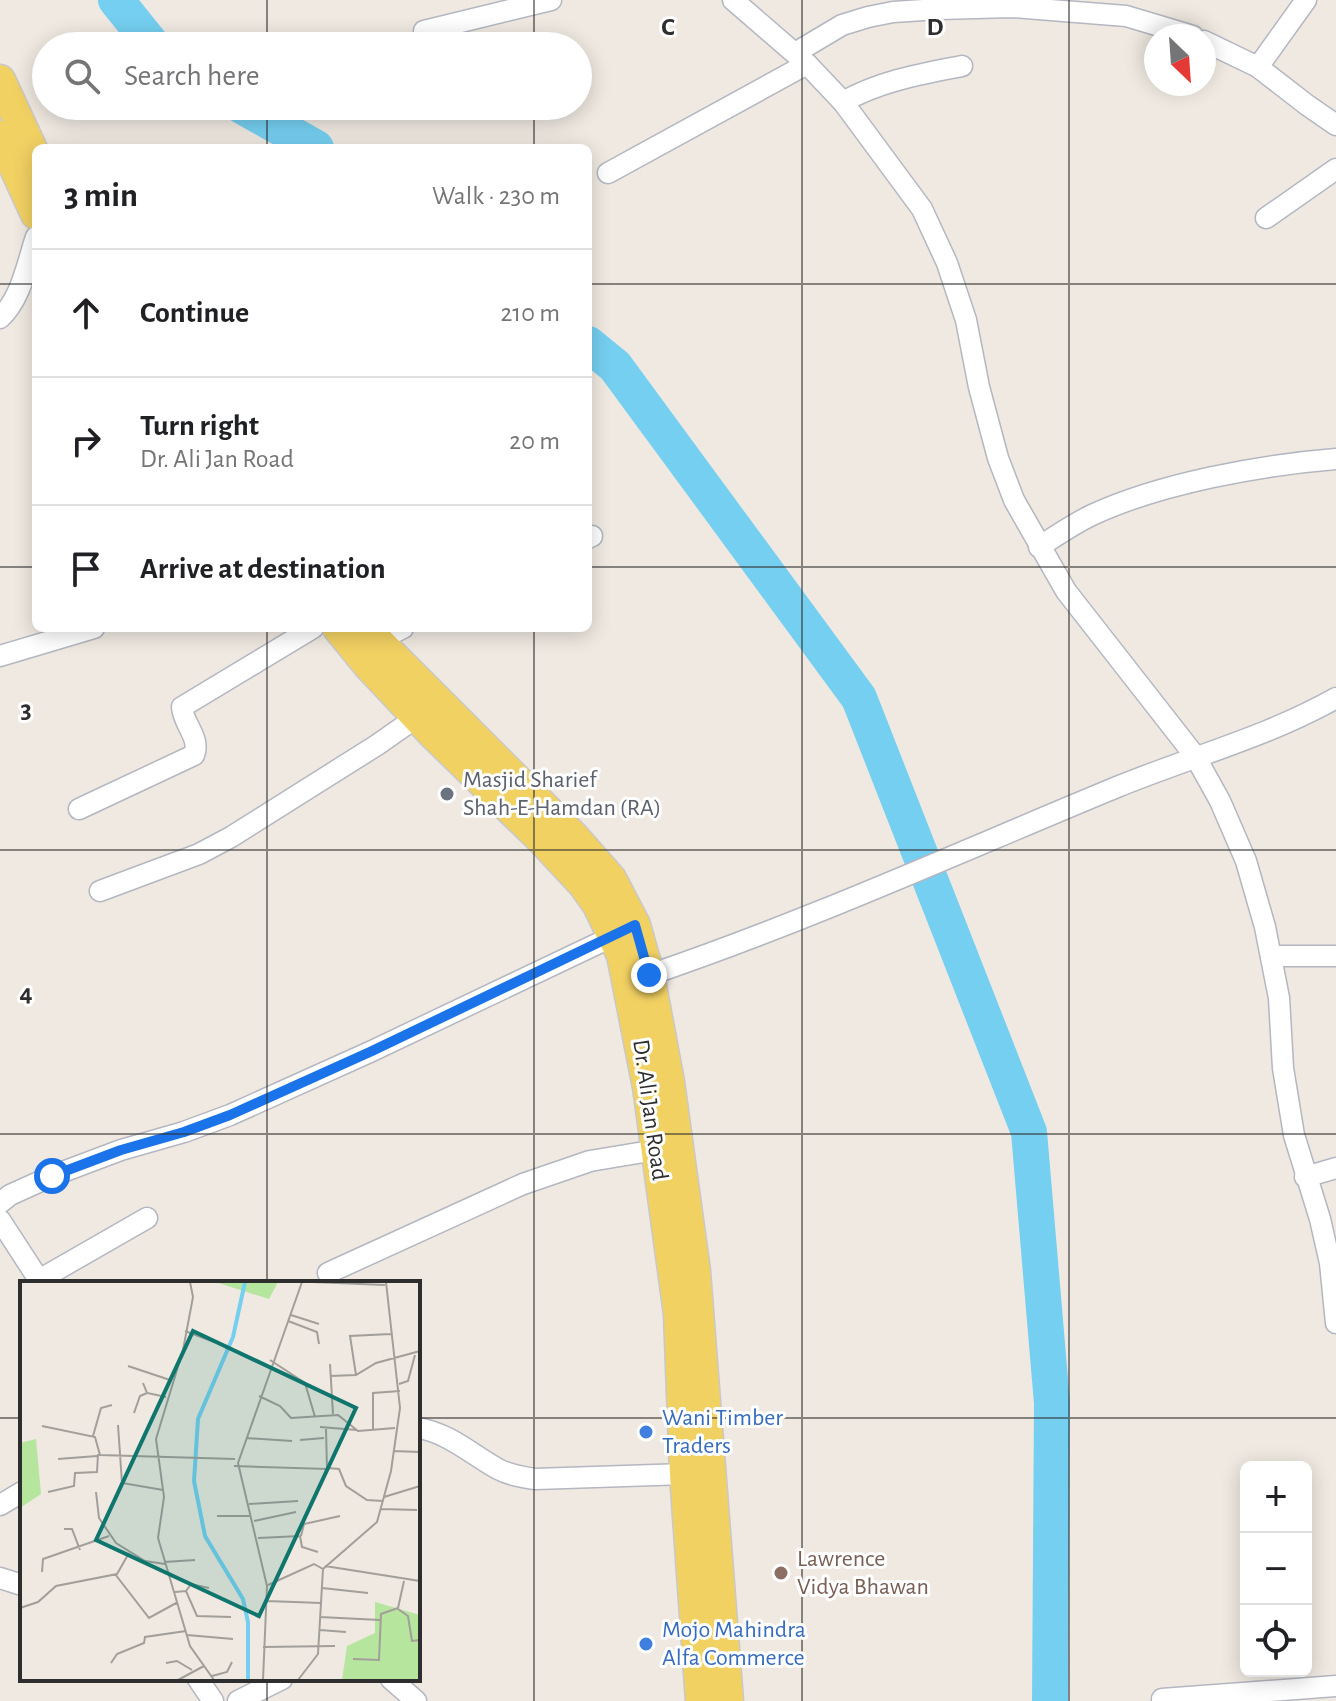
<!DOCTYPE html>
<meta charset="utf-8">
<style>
body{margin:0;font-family:"Alegreya Sans",sans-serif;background:#f6f6f6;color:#202124}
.controls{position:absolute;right:24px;bottom:24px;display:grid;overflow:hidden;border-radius:12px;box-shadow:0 4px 20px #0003}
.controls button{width:72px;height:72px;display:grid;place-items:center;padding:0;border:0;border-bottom:2px solid #e0e0e0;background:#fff;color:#202124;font:40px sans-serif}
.compass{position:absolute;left:1144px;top:24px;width:72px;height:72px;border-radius:50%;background:#fff;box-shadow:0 4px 20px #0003;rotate:155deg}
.stop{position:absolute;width:24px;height:24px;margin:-18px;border:6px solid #1a73e8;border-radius:50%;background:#fff}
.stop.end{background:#1a73e8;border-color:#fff;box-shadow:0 2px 8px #0008}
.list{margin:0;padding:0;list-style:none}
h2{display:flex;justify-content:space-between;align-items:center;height:104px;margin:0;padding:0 32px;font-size:34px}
h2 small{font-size:26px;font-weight:400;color:#757577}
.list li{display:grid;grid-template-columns:52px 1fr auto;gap:24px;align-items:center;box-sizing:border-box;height:128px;padding:0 32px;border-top:2px solid #e0e0e0}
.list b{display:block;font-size:30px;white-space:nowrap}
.list p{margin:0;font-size:26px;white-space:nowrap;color:#757577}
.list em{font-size:26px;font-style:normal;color:#757577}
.icon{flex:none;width:44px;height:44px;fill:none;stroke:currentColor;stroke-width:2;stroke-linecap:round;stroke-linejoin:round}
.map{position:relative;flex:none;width:1336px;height:1701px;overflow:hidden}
.search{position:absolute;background:#fff;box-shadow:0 4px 20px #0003;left:32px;top:32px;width:560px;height:88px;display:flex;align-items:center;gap:20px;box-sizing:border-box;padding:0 28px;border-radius:44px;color:#757577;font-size:30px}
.panel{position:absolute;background:#fff;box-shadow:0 4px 20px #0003;left:32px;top:144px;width:560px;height:488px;border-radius:12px}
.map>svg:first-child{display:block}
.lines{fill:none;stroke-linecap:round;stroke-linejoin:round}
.river{stroke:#75cff0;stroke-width:36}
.minor-casing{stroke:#b4b7c1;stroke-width:23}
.primary-casing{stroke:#c9c9c9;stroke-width:33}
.minor{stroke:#fff;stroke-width:20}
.primary{stroke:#f2d163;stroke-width:30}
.route{stroke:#1a73e8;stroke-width:10}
.grid{fill:none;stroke:#2e2e2e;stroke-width:2;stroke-opacity:0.55}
.worship-dot{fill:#6b7280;stroke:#fff;stroke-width:3}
.shop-dot{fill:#3f7fe0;stroke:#fff;stroke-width:3}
.education-dot{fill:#8d6e63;stroke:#fff;stroke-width:3}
.labels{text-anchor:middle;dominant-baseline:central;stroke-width:6;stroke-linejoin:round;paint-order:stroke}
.worship-label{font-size:24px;fill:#5b616d;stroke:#fff;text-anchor:start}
.street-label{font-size:24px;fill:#2e2e2e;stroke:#fff}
.shop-label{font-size:24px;fill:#366cbe;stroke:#fff;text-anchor:start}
.education-label{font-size:24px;fill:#785e54;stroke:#fff;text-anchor:start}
.inset-river{fill:none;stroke:#75cff0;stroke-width:4}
.inset-road{fill:none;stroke:#a29e99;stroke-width:2}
.view{fill:#0f766e;fill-opacity:0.15;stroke:#0f766e;stroke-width:4}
.inset-edge{fill:none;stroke:#2e2e2e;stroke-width:4}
.grid-label{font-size:26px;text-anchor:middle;font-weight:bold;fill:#2e2e2e;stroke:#fff;stroke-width:6;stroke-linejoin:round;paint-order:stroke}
</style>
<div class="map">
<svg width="1336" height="1701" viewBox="0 0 1336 1701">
<rect width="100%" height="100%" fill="#efe9e1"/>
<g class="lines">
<g class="river">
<path d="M116,0l37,46"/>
<path d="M242,106l74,42"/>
<path d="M588,344l27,22 244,332 170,434 23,271 -2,298"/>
</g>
<g class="minor-casing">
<g id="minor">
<path d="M733,0l74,64 36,38 79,107 25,54 19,57 13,67 19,71 16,42 52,91 129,165 25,45 26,60 19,66 14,71 4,70 11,67 26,84 10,44 6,60"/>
<path d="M424,31l127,-31"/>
<path d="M1204,41l54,26 49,38 29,20"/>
<path d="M795,53l47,-28 26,-8 25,-5 46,-3 73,-2 114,9 67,20"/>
<path d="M1258,67l48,-67"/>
<path d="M843,102c37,-21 78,-28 119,-36"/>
<path d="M608,173l199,-109"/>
<path d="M1266,218l70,-49"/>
<path d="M0,318c21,-19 27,-54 36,-81"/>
<path d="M588,538l4,-2"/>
<path d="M1039,547c17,-11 34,-23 53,-32 69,-32 169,-50 244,-56"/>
<path d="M377,641l26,-13"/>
<path d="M0,656l94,-28"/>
<path d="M79,809l115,-54c7,-17 -11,-31 -12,-48l131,-79"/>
<path d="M100,891l99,-37 32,-17 146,-92 40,-28"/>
<path d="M1271,956h65"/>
<path d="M649,975c159,-54 313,-124 468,-188 73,-30 150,-50 219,-89"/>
<path d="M1305,1177l31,-9"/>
<path d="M0,1203l10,-8 42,-19 69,-26 63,-18 46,-17 142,-64 250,-119"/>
<path d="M0,1220l41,63"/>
<path d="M328,1273l195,-89 67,-23 66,-11"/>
<path d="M39,1280l108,-62"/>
<path d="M418,1428c31,5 53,26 80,41 11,6 24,8 37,10l150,-5"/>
<path d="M0,1505l22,-13"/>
<path d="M0,1578l22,7"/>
<path d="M198,1679l15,22"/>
<path d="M391,1679l25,22"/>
<path d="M1162,1699l174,-13"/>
<path d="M238,1701l44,-22"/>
</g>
</g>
<g class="primary-casing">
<g id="primary">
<path d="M0,80l36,78"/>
<path d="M0,136l36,78"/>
<path d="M338,628l31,38 63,67 111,108 40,43 15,21 24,50 26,132 31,227 6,160 16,227"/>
<path d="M365,628l209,209 37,42 24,46 14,50 20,107 26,189 33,430"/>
</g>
</g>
<use href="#minor" class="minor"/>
<use href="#primary" class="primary"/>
</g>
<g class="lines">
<path class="route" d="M52,1176l69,-26 63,-18 46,-17 142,-64 263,-126 14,50"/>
</g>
<path class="grid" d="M267,0v46M534,0v46M802,0v1701M1069,0v1701M267,106v42M534,106v42M0,284h36M588,284h748M0,567h36M588,567h748M267,628v655M534,628v1073M0,850h1336M0,1134h1336M0,1418h22M418,1418h918M267,1679v22"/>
<circle class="worship-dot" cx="447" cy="794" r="8"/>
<g class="shop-dot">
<circle cx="646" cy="1432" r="8"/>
<circle cx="646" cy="1644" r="8"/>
</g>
<circle class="education-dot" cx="781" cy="1573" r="8"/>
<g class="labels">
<g class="worship-label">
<text x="463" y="780">Masjid Sharief<tspan x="463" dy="28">Shah-E-Hamdan (RA)</tspan></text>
</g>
<g class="street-label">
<text transform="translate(650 1110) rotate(82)">Dr. Ali Jan Road</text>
</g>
<g class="shop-label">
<text x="662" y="1418">Wani Timber<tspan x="662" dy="28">Traders</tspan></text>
<text x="662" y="1630">Mojo Mahindra<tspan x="662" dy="28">Alfa Commerce</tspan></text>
</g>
<g class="education-label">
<text x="797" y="1559">Lawrence<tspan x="797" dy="28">Vidya Bhawan</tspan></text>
</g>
</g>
<g transform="translate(20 1281)">
<rect width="400" height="400" fill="#efe9e1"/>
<path d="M195,1h63l-9,17zM16,158l5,55 -21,14v-65zM355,321l45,13v65h-78l5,-34 28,-13z" fill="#b6e59e"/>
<path class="inset-river" d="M225,1l-12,55 -35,82 -4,62 11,55 38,63 5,23v58"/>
<path class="inset-road" d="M170,1l3,15 -10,53 -27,89 8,58 -6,41 32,108 24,34M292,1l73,3M271,34l28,9M268,40l29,11 2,12M165,50l29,11M250,79l35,23 10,34M310,83l3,50M108,85l42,14M336,94l-6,-39 41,-2M310,95l26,-1 20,-12 44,-12M123,102l4,10 19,4M379,103l9,-3 7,-26M239,115l21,10 11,12 47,-3 20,16 37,-3M114,132l6,-17 7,-3M98,144l4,58 41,7M22,145l53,11 5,18 135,4M300,146l37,3M353,150v-38l27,-2M73,155l8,-28 11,-3M226,157l46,3M280,159l24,-2M373,170l27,1M38,178l39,-3M214,185l93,3 -1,-40M308,187l11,1 7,17 21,14 16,1M28,211l26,-6 1,-13 22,-1 1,-18M76,211l3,26 17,25 29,18 20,3M364,216l36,-11M229,223l49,-3M361,228l36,1M197,235h33M234,240l42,-9M44,248h8l8,21M281,255l3,-12 36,-8M238,257l42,-2 2,11 16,5M144,281l31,-2M305,285l95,15M22,291l1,-13 66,-23M95,293l34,44 29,-16M248,304l46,-21 9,5M302,307l46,5M166,310l5,-7 18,4M155,311l11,-1 11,25 34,1M247,320l54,2M0,327l18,-6 18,-16 61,-12 12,-21M378,328l10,7 4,25 8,-1M300,336l60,3M300,349l26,2M167,354l46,4M243,366l72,-1M333,378l26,1 2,-46 17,-6 6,-27M91,382l6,-9 27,-11 1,-6 41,-6M146,382l11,-2 15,9M192,395l15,-4 5,-10M158,399l26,-14M243,399l4,-94 -29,-123 64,-181M278,399l20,-26 5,-85 54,-47 14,-51 9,-63 -14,-126"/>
<path class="view" d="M173,50l163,77 -97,208 -163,-76z"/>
<rect width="400" height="400" class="inset-edge"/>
</g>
<g class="grid-label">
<text x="668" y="35">C</text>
<text x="935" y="35">D</text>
<text x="26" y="718">3</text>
<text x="26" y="1001">4</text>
</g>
</svg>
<div class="controls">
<button>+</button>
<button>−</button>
<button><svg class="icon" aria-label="locate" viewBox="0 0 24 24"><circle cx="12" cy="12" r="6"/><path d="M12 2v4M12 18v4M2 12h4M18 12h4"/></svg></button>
</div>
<svg class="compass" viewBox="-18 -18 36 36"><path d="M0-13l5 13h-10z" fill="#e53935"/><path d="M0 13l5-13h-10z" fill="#757577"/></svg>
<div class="stop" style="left:52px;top:1176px"></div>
<div class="stop end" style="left:649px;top:975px"></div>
<div class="search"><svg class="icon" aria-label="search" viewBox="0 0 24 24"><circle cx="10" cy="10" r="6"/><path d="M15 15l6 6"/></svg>Search here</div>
<section class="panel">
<h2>3 min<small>Walk · 230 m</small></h2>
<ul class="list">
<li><svg class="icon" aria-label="ahead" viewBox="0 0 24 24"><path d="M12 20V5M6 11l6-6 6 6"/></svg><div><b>Continue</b></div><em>210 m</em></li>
<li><svg class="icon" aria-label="right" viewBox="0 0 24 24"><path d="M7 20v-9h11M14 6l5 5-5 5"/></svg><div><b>Turn right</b><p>Dr. Ali Jan Road</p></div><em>20 m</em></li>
<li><svg class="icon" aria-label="arrive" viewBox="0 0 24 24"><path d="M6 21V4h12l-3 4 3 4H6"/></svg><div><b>Arrive at destination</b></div></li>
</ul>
</section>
</div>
